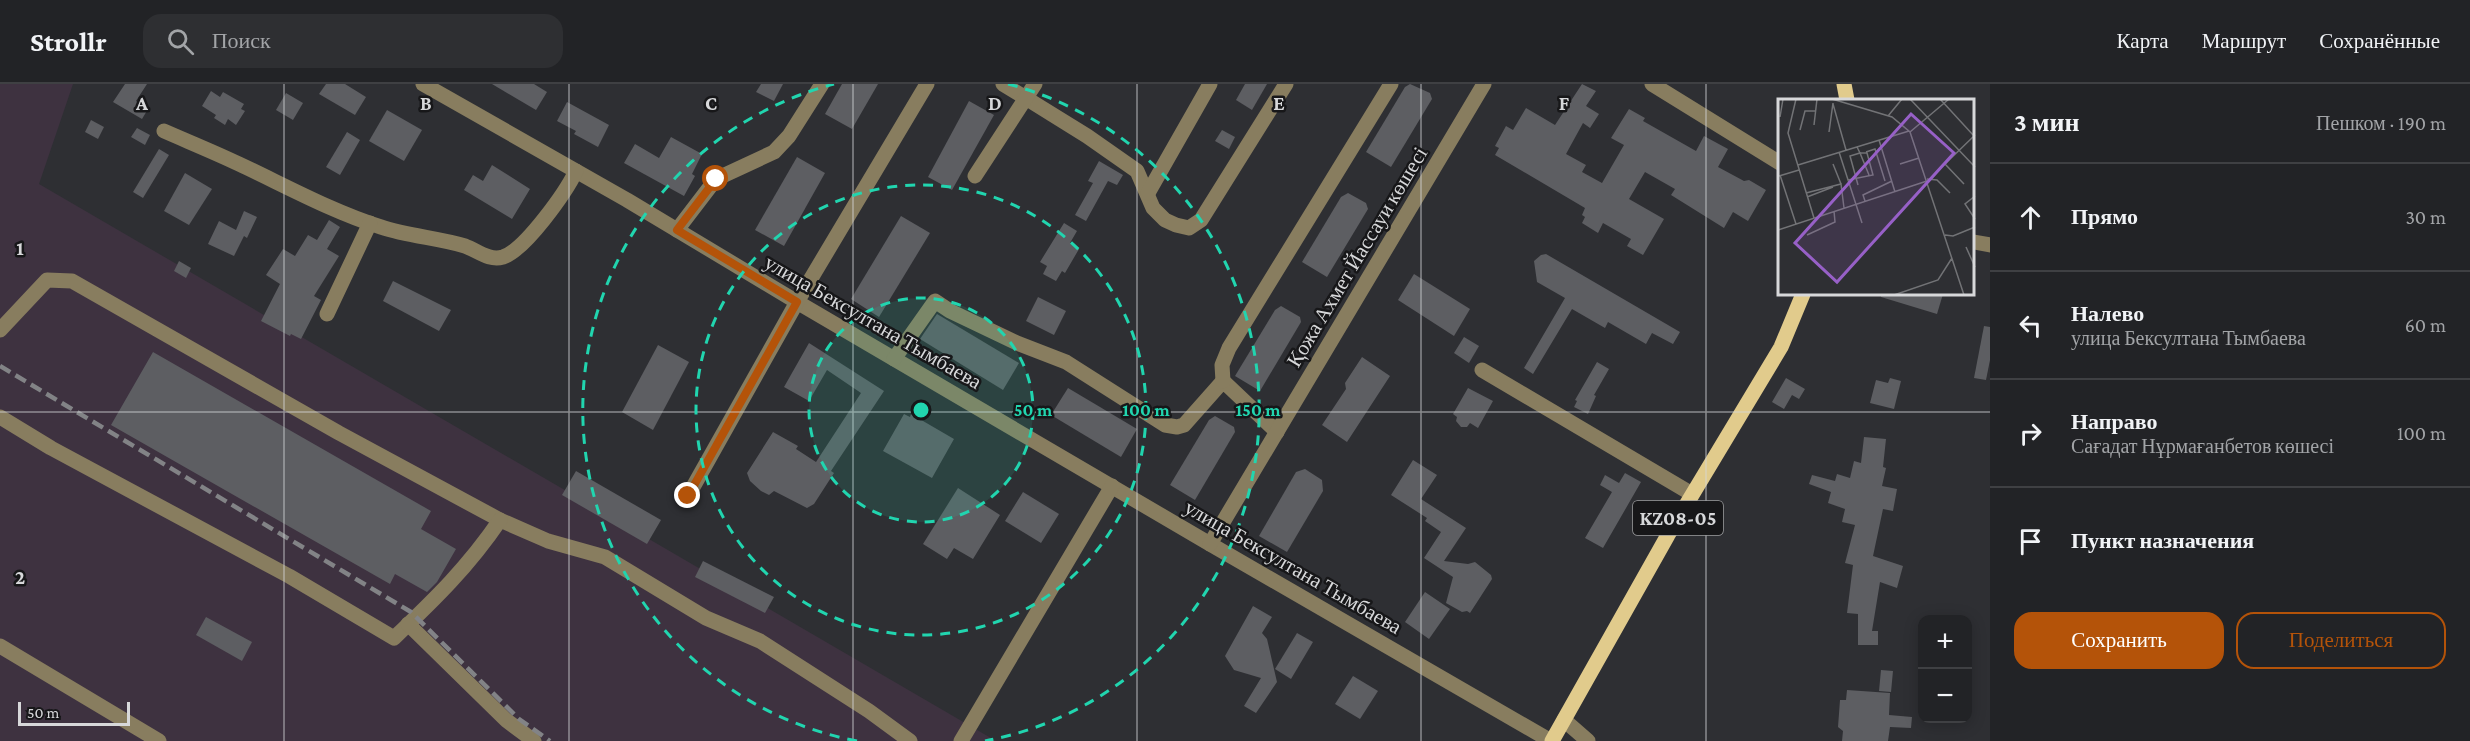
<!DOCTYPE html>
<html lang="ru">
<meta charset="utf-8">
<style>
body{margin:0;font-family:"Crimson Pro",serif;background:#2e2f32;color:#f1f3f6}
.controls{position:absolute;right:18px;bottom:18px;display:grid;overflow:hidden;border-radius:12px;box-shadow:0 3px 15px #0003}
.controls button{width:54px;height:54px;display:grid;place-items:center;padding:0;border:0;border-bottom:2px solid #3f4043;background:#222326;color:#f1f3f6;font:30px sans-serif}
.scale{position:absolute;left:18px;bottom:15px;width:112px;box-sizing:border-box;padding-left:6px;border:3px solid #d7d8da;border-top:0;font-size:16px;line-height:21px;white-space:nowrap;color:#d7d8da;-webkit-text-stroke:4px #171719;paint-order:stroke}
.stop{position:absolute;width:18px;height:18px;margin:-14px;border:4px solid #b45309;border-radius:50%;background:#fff}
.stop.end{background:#b45309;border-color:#fff;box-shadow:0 2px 6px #0008}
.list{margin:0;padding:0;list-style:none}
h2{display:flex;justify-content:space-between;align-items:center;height:78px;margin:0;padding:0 24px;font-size:26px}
h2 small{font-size:20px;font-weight:400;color:#a2a4a7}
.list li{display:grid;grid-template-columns:39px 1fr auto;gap:18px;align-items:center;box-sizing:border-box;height:108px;padding:0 24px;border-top:2px solid #3f4043}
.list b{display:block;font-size:22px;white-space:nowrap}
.list p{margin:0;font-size:20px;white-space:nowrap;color:#a2a4a7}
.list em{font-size:20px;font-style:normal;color:#a2a4a7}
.actions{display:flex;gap:12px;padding:18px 24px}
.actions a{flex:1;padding:14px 0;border:2px solid #b45309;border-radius:18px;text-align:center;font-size:21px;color:#b45309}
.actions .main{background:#b45309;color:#fff}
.icon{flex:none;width:33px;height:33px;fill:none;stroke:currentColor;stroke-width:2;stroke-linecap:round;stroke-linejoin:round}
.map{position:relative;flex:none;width:1990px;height:657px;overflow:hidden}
header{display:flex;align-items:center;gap:36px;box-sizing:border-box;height:84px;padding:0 30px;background:#222326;border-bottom:2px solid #3f4043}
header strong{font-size:28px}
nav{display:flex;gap:33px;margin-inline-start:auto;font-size:21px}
.search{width:420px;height:54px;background:#2e2f32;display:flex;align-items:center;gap:15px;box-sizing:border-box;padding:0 21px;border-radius:18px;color:#a2a4a7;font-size:22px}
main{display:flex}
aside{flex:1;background:#222326}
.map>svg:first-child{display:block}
.industrial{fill:#3e3240}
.building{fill:#5d5e62}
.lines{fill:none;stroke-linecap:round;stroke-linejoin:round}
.minor{stroke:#887d5f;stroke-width:15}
.major{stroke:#e1cb8c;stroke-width:15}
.rail{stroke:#828386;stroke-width:4.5;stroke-dasharray:12 6;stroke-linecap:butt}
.route{stroke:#b45309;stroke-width:8}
.grid{fill:none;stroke:#d7d8da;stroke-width:1.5;stroke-opacity:0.55}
.ring{fill:none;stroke:#21d5af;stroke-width:3;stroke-dasharray:10 8}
.labels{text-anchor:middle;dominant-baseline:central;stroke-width:5;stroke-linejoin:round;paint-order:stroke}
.shield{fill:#171719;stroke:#9d9ea0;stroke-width:1.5}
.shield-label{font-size:20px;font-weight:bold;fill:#d7d8da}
.street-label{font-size:21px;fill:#d7d8da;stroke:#171719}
.inset-road{fill:none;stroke:#727376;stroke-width:1.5}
.view{fill:#9760c7;fill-opacity:0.15;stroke:#9760c7;stroke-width:3}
.inset-edge{fill:none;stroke:#d7d8da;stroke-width:3}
.grid-label{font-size:20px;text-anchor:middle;font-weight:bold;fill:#d7d8da;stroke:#171719;stroke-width:5;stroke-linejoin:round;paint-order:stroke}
.centre{fill:#21d5af;stroke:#171719;stroke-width:3}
.ring-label{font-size:18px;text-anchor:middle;font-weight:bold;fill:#21d5af;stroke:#171719;stroke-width:5;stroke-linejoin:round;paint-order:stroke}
</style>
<header>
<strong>Strollr</strong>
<div class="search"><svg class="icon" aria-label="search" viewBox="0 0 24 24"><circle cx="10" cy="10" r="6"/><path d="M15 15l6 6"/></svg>Поиск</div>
<nav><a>Карта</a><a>Маршрут</a><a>Сохранённые</a></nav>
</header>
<main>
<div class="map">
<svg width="1990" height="657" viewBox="0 0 1990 657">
<rect width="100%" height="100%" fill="#2e2f33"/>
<path class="industrial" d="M0,0h73l-34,100 957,557h-996z"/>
<g class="building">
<path d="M125,0h22l-11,17 12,8 -6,10 -29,-17z"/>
<path d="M326,0h19l21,13 -11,18 -36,-21z"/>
<path d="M492,0h42l13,8 -11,18z"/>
<path d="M761,0h22l-9,17 -18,-9z"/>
<path d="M842,0h36l-26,45 -27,-15z"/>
<path d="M1245,0h22l-15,26 -16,-10z"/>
<path d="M1410,0l20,9 2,6 -41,68 -25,-15 39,-65z"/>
<path d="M1582,0l14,7 -10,15 13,8 -9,14 -7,-5 -17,31 20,11 -4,7 20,11 22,-38 -13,-7 18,-29 16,9 -2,3 53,30 8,-15 24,13 -10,18 26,14 5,-1 17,10 -18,31 -15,-9 -9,16 -53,-33 4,-6 -30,-17 -16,27 35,20 -21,36 -16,-9 4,-7 -28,-16 -5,10 -16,-10 3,-6 -3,-2 3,-7 -90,-53 4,-7 -4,-2 11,-20 7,4 13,-22 29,17z"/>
<path d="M211,7l9,6 3,-5 21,12 -3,5 4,2 -9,14 -8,-6 -3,6 -11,-7 2,-3 -14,-9z"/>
<path d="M286,9l17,10 -10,17 -17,-10z"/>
<path d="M969,17l25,14 -42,75 -24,-13z"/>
<path d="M567,18l42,23 -11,22 -24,-13 2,-3 -19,-10z"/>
<path d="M387,26l35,20 -18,31 -35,-20z"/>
<path d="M91,36l13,7 -6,12 -13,-7z"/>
<path d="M137,44l13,7 -5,10 -14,-8z"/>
<path d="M1222,46l13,7 -6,12 -14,-8z"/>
<path d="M347,48l13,8 -20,35 -14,-8z"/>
<path d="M671,53l31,17 -10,20 3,2 -11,20 -60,-33 11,-19 24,14z"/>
<path d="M159,65l10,6 -26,43 -10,-6z"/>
<path d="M797,73l28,16 -41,73 -29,-16z"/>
<path d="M1099,77l24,14 -6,10 -9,-4 -22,40 -11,-6 18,-32 -5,-2z"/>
<path d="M492,81l38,24 -18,30 -48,-29 9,-15 10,6z"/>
<path d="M185,89l27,16 -23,36 -25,-14z"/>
<path d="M1348,109l18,10 2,6 -41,68 -25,-15 39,-65z"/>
<path d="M244,127l13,6 -10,21 -3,-2 -10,20 -26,-12 11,-23 17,9z"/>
<path d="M901,132l29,17 -51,84 -28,-18z"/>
<path d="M329,136l11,7 -13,22 12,7 -25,40 7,4 -20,39 -10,-5 -1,2 -29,-15 19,-37 -14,-9 17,-26 12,7 13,-21 9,5z"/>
<path d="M1064,139l13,8 -7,12 9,6 -14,24 -3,-2 -6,10 -13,-7 4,-8 -7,-4z"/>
<path d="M1546,170l134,78 -7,12 -21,-11 -6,11 -38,-22 -3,6 -33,-19 -39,65 -9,-6 41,-70 -28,-16 -3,-21 7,-6z"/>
<path d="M179,177l12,7 -5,10 -12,-7z"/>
<path d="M1414,190l56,35 -16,27 -56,-36z"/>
<path d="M393,197l58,29 -12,21 -56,-30z"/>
<path d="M1881,210h62l-6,20 -56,-17z"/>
<path d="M1038,213l28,14 -12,24 -28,-14z"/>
<path d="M1281,222l19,11 1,5 -41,69 -25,-15 40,-66z"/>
<path d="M937,230l82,49 -16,27 -83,-51z"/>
<path d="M1984,242l6,1v33l-4,20 -12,-2z"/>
<path d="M1464,253l15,9 -10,17 -15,-10z"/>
<path d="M809,259l75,48 -53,80 3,2 -20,31 -7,4 -33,-17 -5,4 -8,-4 -11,-10 -3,-8 26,-41 25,14 -2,3 20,13 45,-69 -34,-23 -18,31 -25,-14z"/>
<path d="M658,261l31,17 -36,68 -31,-18z"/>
<path d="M153,268l278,159 -10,18 35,20 -19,33 -10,10 -32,-18 -5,10 -279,-159z"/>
<path d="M1362,273l28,19 -43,66 -25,-17 24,-36 -1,-6z"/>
<path d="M1597,278l12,7 -15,26 2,1 -8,18 -14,-7 3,-6 -2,-1z"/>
<path d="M1786,294l19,11 -6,10 -7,-4 -8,14 -12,-7z"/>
<path d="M1890,294l11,3 -7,28 -24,-6 6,-23 12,3z"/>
<path d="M1068,304l69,41 -16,28 -70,-42z"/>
<path d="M1468,304l25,13 -15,27 -8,-5 -3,4h-6l-5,-6 1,-4 -4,-3z"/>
<path d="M904,330l6,3 1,-3 43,25 -22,39 -49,-27z"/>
<path d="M1215,332l19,11 1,5 -40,68 -25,-15 39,-65z"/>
<path d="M1864,353l22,2 -3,28 3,1 -4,18 15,3 -4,22 -10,-2 -10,47 30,10 -6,22 -17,-6 -8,49h6v14h-20v-31l-11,-1 6,-48 -8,-2 10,-38 -13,-3 3,-13 -17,-6 3,-11 -22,-8 3,-9 23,6 2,-7 13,4 4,-17 7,2z"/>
<path d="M1413,376l24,15 -16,24 45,29 -22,33 24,3 7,-2 16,13 1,4 -22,34 -3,-2 -5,1 -16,-9 7,-26 -29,-19 17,-26 -16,-11 2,-3 -36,-23z"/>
<path d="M1305,385l17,11 1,11 -36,61 -28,-16 37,-64z"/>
<path d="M576,387l85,49 -14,24 -85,-49z"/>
<path d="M1625,389l16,9 -38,66 -18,-10 27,-46 -12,-7 5,-10 14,8z"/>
<path d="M958,404l42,27 -27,44 -19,-11 -7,11 -24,-15z"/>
<path d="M1023,408l36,22 -18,29 -36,-22z"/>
<path d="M703,477l71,36 -9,16 -70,-36z"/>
<path d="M1425,508l25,17 -21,30 -24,-17z"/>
<path d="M1253,522l19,11 -10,16 5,6 10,43 -21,31 -12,-7 17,-28 -27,-8 -9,-14z"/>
<path d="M206,533l46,25 -10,19 -46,-26z"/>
<path d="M1297,549l16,9 -22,37 -16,-10z"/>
<path d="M1881,586l12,1 -2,21 -12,-1z"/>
<path d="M1353,592l25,15 -18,28 -25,-15z"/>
<path d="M1847,606l43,3 -1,22 23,2 -1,11 -21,-1 -2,14h-46l1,-10 -5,-4 2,-27h6z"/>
</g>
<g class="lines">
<g class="minor">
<path d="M423,0l204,116 170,102 413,242 341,197"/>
<path d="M1003,0l84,52 50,35 16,37 12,12 11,5 13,3 12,-8 85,-136"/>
<path d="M1652,0l128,79"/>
<path d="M164,47c25,11 50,21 75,33 47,22 92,47 142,63 27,9 57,11 84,19 13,5 24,15 38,11 22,-7 63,-65 73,-86"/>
<path d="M975,92l60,-92"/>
<path d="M1148,109l62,-109"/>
<path d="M677,146l39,-51 58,-27 15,-16 33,-52"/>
<path d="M1974,158l16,3"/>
<path d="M327,230l43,-91"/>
<path d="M0,246l47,-50 25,1 267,152 161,87 48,21 57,16 101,61 54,23 109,70 41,30"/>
<path d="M894,275l41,-58 15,10 67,32 49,19 99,63 12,2 7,-2 39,-44 54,51"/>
<path d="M1482,286l210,124"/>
<path d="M1223,297l-1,-16 7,-17 162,-264"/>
<path d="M0,333l51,31 238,128 105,62c41,-39 74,-71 106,-118"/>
<path d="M688,412l109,-194 130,-218"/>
<path d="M1210,460l274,-460"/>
<path d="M408,540l98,96 28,21"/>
<path d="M0,562l159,95"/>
<path d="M1564,636l24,21"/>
<path d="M961,657l151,-255"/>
</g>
<g class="major">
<path d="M1844,0l3,16"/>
<path d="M1552,657l116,-206 113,-188 22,-53"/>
</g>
<path class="rail" d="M0,282l411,246 108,107 31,22"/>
</g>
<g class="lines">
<path class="route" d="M688,412l109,-194 -120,-72 39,-51"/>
</g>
<path class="grid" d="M284,0v657M569,0v657M853,0v657M1137,0v657M1421,0v657M1706,0v657M0,328h1990"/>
<circle cx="921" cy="326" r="112" fill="#21d5af" fill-opacity=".12"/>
<g class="ring">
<circle cx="921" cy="326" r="112"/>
<circle cx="921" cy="326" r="225"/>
<path d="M857 657A337 337 0 0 1 834 0M1008 0A337 337 0 0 1 985 657"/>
</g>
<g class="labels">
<rect class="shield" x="1633" y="417" width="90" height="34" rx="4.5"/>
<g class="shield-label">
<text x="1678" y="434">KZ08-05</text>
</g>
<g class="street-label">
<text transform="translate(1357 173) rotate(-59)">Қожа Ахмет Йассауи көшесі</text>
<text transform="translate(873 238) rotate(30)">улица Бексултана Тымбаева</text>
<text transform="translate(1293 483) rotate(30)">улица Бексултана Тымбаева</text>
</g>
</g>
<g transform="translate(1778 15)">
<rect width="196" height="196" fill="#2e2f33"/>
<path class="inset-road" d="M18,0l-8,34 26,85M54,0l60,18 18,15 54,163M132,0l65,68M162,0l34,37M55,5l13,46M110,17l14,-17M2,18l3,-18M36,26l3,-26M22,31l5,-19h10M51,33l4,-29M132,33l39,-33M101,41l16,52M61,53l23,71M88,53l9,-3 10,32M55,65l8,20M122,65l19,-6M20,66l111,-34M2,76l16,49M1,77l20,-6M149,80l10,1 13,13M70,81l25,-5 -6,-22h-7l-3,-6M186,85l-19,-20 30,-29M80,86l-8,-29 10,-3 9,22M28,94l35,-9 3,24M197,97l-10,8 10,15M29,98l26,-10M87,102l-2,-6 29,-14M0,131l149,-49M29,136l28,-13 -1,-11M167,136l8,1 22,-9M188,148l9,20M116,196l44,-15 14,-22"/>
<path class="view" d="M133,15l43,39 -117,129 -42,-39z"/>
<rect width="196" height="196" class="inset-edge"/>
</g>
<g class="grid-label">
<text x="142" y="26">A</text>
<text x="426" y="26">B</text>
<text x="711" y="26">C</text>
<text x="995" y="26">D</text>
<text x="1279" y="26">E</text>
<text x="1564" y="26">F</text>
<text x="20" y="171">1</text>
<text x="20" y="500">2</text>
</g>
<circle cx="921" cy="326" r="9" class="centre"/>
<g class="ring-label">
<text x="1033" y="332">50 m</text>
<text x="1146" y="332">100 m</text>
<text x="1258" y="332">150 m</text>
</g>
</svg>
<div class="controls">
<button>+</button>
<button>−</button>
</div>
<div class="scale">50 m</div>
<div class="stop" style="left:716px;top:95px"></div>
<div class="stop end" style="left:688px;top:412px"></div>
</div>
<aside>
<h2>3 мин<small>Пешком · 190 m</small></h2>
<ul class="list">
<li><svg class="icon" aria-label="ahead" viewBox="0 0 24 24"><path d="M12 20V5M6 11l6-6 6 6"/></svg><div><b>Прямо</b></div><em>30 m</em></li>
<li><svg class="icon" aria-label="left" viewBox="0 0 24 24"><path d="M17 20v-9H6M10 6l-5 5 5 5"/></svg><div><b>Налево</b><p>улица Бексултана Тымбаева</p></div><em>60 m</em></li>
<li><svg class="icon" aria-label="right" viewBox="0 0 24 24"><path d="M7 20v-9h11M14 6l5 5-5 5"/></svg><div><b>Направо</b><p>Сағадат Нұрмағанбетов көшесі</p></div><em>100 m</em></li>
<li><svg class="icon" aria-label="arrive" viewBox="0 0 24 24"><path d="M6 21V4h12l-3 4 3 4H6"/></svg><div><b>Пункт назначения</b></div></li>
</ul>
<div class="actions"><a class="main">Сохранить</a><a>Поделиться</a></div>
</aside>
</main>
